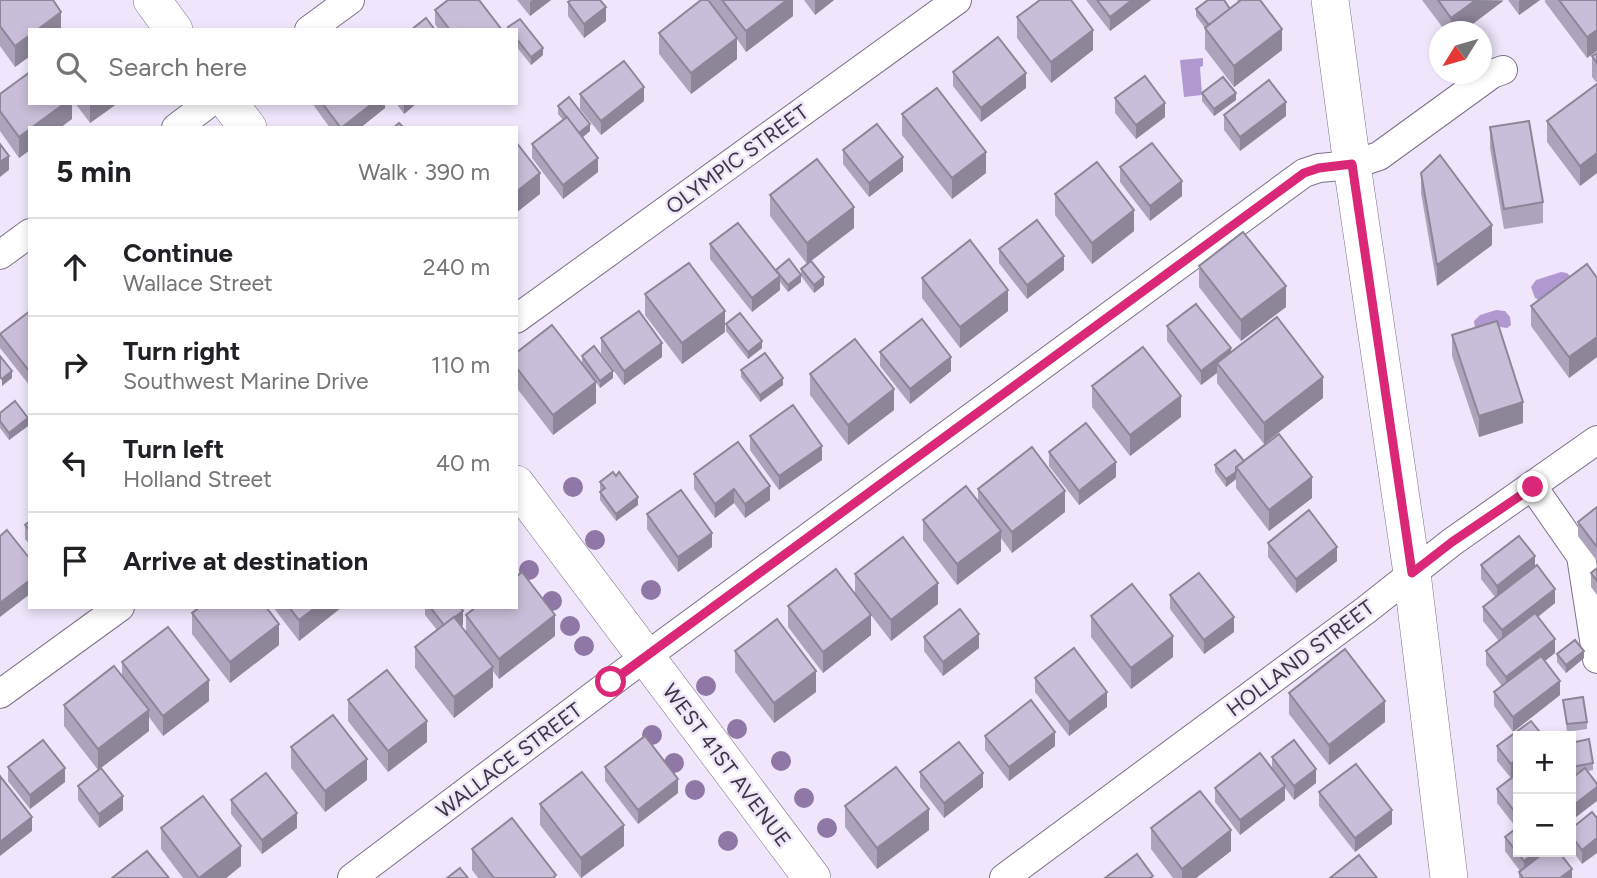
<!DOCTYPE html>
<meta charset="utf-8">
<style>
body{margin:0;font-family:Figtree,sans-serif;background:#f2f2f2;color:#202124}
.controls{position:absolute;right:21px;bottom:21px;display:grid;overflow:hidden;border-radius:0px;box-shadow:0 4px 10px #0003}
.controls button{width:63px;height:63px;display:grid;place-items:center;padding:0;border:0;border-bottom:2px solid #e0e0e0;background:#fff;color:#202124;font:35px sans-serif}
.compass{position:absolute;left:1429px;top:21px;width:63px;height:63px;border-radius:50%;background:#fff;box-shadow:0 4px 10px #0003;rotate:233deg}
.stop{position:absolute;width:21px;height:21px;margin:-16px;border:5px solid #db2777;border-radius:50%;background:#fff}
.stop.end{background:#db2777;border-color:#fff;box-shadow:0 2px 7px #0008}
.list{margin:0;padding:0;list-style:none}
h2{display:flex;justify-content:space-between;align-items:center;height:91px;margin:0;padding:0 28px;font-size:30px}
h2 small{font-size:23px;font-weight:400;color:#757577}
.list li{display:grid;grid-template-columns:46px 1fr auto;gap:21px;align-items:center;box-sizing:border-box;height:98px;padding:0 28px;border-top:2px solid #e0e0e0}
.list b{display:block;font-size:26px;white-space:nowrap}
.list p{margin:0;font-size:23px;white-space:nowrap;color:#757577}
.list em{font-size:23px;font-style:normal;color:#757577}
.icon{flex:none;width:38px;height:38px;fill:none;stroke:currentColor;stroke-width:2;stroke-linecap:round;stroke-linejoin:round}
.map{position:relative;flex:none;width:1597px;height:878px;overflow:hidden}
.search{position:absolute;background:#fff;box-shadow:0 4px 10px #0003;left:28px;top:28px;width:490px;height:77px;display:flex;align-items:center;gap:18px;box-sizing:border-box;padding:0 24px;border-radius:0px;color:#757577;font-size:26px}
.panel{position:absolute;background:#fff;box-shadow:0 4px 10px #0003;left:28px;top:126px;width:490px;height:483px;border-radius:0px}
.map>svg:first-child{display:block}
.water{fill:#b098d0}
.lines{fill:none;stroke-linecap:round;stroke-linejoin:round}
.minor-casing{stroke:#7c718a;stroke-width:30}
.major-casing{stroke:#7c718a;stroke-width:38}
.minor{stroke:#fff;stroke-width:28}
.major{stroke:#fff;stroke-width:37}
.tree{fill:#8f77a6}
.wall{fill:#ada3bb}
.shaded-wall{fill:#8d8598}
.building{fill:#c9bed9;stroke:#8d8598;stroke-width:2}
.route{stroke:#db2777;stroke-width:9}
.labels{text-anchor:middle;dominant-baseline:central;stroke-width:5;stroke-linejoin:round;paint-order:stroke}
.street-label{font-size:21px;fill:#3c3742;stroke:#efe6fc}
</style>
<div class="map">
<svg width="1597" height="878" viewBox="0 0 1597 878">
<rect width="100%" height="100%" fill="#efe6fc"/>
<g class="water">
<path d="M1203,58v8l-3,1 2,28 -18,2 -4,-37z"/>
<path d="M1561,272l6,1 4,4 -30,24 -6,-3 -4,-11 5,-7z"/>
<path d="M1496,310l9,1 5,6 1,8 -4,3 -7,-1 -13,7 -12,-5 -1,-8 6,-6z"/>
</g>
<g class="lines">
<g class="minor-casing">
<g id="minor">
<path d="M309,30l41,-30"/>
<path d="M176,128l33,-25"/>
<path d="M0,255l30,-22"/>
<path d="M516,319l441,-319"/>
<path d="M1533,487l48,69 16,103"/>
<path d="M0,694l120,-87"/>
<path d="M352,878l269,-203 683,-502 15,-5 33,-3 27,-9 113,-82 11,-4"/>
<path d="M1004,878l362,-268 86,-68 145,-102"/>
</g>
</g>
<g class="major-casing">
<g id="major">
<path d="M152,0l22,30"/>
<path d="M1330,0l22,165 60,408 37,305"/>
<path d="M229,103l19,25"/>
<path d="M516,484l296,394"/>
</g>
</g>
<use href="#minor" class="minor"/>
<use href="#major" class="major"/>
</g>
<g class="tree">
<circle cx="573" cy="487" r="10"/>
<circle cx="595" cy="540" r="10"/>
<circle cx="529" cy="570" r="10"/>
<circle cx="651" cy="590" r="10"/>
<circle cx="552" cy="601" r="10"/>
<circle cx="570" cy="626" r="10"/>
<circle cx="584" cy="646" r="10"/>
<circle cx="706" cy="686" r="10"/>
<circle cx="737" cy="729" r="10"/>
<circle cx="652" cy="735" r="10"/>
<circle cx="781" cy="761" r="10"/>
<circle cx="674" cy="763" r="10"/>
<circle cx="695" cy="790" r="10"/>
<circle cx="804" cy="798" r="10"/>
<circle cx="827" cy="828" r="10"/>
<circle cx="728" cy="841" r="10"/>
</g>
<g class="wall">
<path d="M0,0l61,30h-31v26l-15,11 -15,-21z"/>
<path d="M517,0h34l-21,16z"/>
<path d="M710,0h83v16l-47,36 -9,-13v20l-46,35 -32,-40v-21l51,-30z"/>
<path d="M804,0h30l-19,15z"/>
<path d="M1086,0h65l-41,31z"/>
<path d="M1237,0h23l22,50 -48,37 -29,-38v-21l-9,-12v-7h34l9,-7z"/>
<path d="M1422,0h81v1l-41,31h-16z"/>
<path d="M1508,0h32l-21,15z"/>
<path d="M1545,0h52l-10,58 -42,-56z"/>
<path d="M568,2l38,19 -22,17 -16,-22z"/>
<path d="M435,10l67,20h-63l-4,-6z"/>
<path d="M1017,17l76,33 -42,33 -34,-45z"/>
<path d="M520,19l23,29v7l-12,10 -15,-19v-16h-8v-3z"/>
<path d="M1597,53v30l-5,-6v-21z"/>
<path d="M953,72l73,16 -45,34 -28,-36z"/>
<path d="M1597,84v89l-17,13 -33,-44v-21z"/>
<path d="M1202,93l34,7 -22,16 -12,-15z"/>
<path d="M0,94l72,9v16l-42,9v22l-11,8 -19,-27z"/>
<path d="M580,94l64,7 -43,34 -21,-26z"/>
<path d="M1115,98l50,19 -29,22 -21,-26z"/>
<path d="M75,103h43l-28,20z"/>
<path d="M312,103h73v5l-25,20h-30z"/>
<path d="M396,103h21l-13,11z"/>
<path d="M558,106l32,25 -8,7 16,34 -35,27 -31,-41v-14l31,-24 -5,-6z"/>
<path d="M902,114l84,59 -34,26 -50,-64z"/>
<path d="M1224,115l62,1 -46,35 -16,-21z"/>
<path d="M1490,127l53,75v21l-39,6 -14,-81z"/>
<path d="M843,150l60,21 -34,26 -26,-33z"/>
<path d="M1120,167l62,29 -32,25 -30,-39z"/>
<path d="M1421,173l71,72 -55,41 -16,-93z"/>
<path d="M1055,194l79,37 -42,33 -37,-49z"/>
<path d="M770,195l84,33 -47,36 -37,-48z"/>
<path d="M710,244l66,27 25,11 -13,10 -8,-10v8l-28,22 -42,-53z"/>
<path d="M999,249l65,21 -37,29 -28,-36z"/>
<path d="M1199,266l87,41 -45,34 -42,-54z"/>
<path d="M801,269l23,16 -10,8 -13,-17z"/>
<path d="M922,278l86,33 -48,37 -38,-50z"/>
<path d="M1597,278v79l-28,21 -38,-52v-20z"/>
<path d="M645,294l80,38 -43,32 -37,-49z"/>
<path d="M30,311v75l-30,-38v-14z"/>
<path d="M726,324l36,24 -14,11 -22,-28z"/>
<path d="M1167,326l64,26 92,46 -59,46 -47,-61v-10l-16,12 -34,-44z"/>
<path d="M1452,335l71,88 -44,14 -27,-81z"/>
<path d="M601,338l61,19 -38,28 -23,-32z"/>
<path d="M880,352l71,19 -41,33 -30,-38z"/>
<path d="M516,353l66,10v-7l31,22 -13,10 -4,-6v21l-43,32 -37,-48z"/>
<path d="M741,370l42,15 -23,17 -19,-25z"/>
<path d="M810,374l84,36 -46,35 -38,-50z"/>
<path d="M1092,386l89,31 -51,39 -38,-49z"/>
<path d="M0,413l28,13 -19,14 -9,-12z"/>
<path d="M750,436l72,24 -43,30 -29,-40z"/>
<path d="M1049,452l67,25 -37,28 -30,-39z"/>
<path d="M1244,461l68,37 -43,33 -33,-43v-9l-10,8 -11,-15v-7z"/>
<path d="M694,474l76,26 -25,18 -11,-15 -19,15 -21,-29z"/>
<path d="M616,476l22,29 -22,16 -16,-21v-8l1,-1 -1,-2v-7z"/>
<path d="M978,489l87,23 -53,41 -11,-15v13l-44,34 -34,-45v-20l55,-19z"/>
<path d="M1597,507v54l-19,-25v-14z"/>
<path d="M647,514l65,33 -34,25 -31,-43z"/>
<path d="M30,521v24l-5,-6v-14z"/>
<path d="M1268,543l69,18 -41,32 -28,-36z"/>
<path d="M1481,565l54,2 20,36 -17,14 17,36 -10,8 15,34 -47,37 -19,-26v-14l8,-6 -16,-21v-14l13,-10 -16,-20v-14l12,-10 -14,-18z"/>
<path d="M1597,568v27l-6,-8v-14z"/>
<path d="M855,574l83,30 -47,37 -20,-26v20l-48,38 -35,-46v-21l67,-11z"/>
<path d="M1170,595l64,37 -30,22 -34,-45z"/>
<path d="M273,607h69l-43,34z"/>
<path d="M425,607h36l2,18 -2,1 5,6v-17l89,21 -56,43 -6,-8v16l-39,31 -39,-50v-21l22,-17 -12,-15z"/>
<path d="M192,613l87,32 -49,38 -38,-49z"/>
<path d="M1091,616l82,41 -42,32 -40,-52z"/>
<path d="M924,637l55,11 -36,28 -19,-25z"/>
<path d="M735,651l81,41 -42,31 -39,-51z"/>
<path d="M1557,654l27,4 -18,15 -9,-11z"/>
<path d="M122,662l87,39 -46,35 -14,-19v14l-48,37 22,42 -24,18 -21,-28v-14l20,-16 -34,-44v-21l58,-29z"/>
<path d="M1035,678l72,29 -38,29 -34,-44z"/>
<path d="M1289,693l96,29 -56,43 -40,-51z"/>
<path d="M348,700l79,42 -39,30 -40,-51z"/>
<path d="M1563,700l24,22v7l-20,3z"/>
<path d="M985,736l70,10 -46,35 -24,-31z"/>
<path d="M1543,736l-32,42 -14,-17v-15z"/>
<path d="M1571,743l22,20v7l-5,1 -17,50v-42l8,-6 -7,1z"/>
<path d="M291,747l76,33 -42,32 -34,-44z"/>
<path d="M1272,757l44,26 -22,17 -9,-12v12l-45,35 -25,-33v-14l57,-19z"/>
<path d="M8,767l57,15 -35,27 -22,-28z"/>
<path d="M605,767l73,26 -40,31 -33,-43z"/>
<path d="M920,772l63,15 -39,31 -24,-31z"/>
<path d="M1518,773l-3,53 -18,-23v-14z"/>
<path d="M1319,792l73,32 -37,28 -36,-46z"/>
<path d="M231,800l66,28 -35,26 -31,-40z"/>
<path d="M540,804l84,42 -43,32 -41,-53z"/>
<path d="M845,806l84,24 -52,39 -32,-42z"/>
<path d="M1597,818l-15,46 -11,-15v-20z"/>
<path d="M161,828l80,38 -15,12h-43l-22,-29z"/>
<path d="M1151,828l80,23 -35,27h-23l-22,-29z"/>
<path d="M1505,837l67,41h-53v-6l1,-1 -15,-20z"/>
<path d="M472,849l84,29h-78l-6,-8z"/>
</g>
<g class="shaded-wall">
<path d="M532,0h19l-21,16v-14z"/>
<path d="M787,0h6v16l-47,36v-21z"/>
<path d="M815,0h19l-19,15z"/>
<path d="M1132,0h19l-41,31v-14z"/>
<path d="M1476,0l27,1 -41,31h-11v-14z"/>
<path d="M1521,0h19l-21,15v-14z"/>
<path d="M606,7v14l-22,17v-14z"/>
<path d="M61,12v18h-24z"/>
<path d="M1282,29v21l-48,37v-21z"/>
<path d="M1093,30v20l-42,33v-21z"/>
<path d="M1597,30v21l-10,7v-21z"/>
<path d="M30,35v21l-15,11v-21z"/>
<path d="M737,38v21l-46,35v-21z"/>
<path d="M543,48v7l-12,10v-8z"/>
<path d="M1026,73v15l-45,34v-14z"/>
<path d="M644,87v14l-43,34v-14z"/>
<path d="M1236,93v7l-22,16v-7z"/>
<path d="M1286,102v14l-46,35v-14z"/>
<path d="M65,103h7v16l-12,9h-29z"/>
<path d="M90,103h28l-28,20z"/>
<path d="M373,103h12v5l-25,20h-19z"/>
<path d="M404,103h13l-13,11z"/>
<path d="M1165,103v14l-29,22v-14z"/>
<path d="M590,124v7l-11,9v-7z"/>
<path d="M30,129v21l-11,8v-21z"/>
<path d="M986,152v21l-34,26v-21z"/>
<path d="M1597,153v20l-17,13v-20z"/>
<path d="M9,156v14l-9,7v-15z"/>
<path d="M903,157v14l-34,26v-14z"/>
<path d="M598,158v14l-35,27v-14z"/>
<path d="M540,173v21l-24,19v-21z"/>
<path d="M1182,181v15l-32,25v-15z"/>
<path d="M854,207v21l-47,36v-21z"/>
<path d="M1134,210v21l-42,33v-21z"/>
<path d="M1492,225v20l-55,41v-21z"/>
<path d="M1064,256v14l-37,29v-14z"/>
<path d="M801,275v7l-13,10v-7z"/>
<path d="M780,276v14l-28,22v-14z"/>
<path d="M824,277v8l-10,8v-8z"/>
<path d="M1286,286v21l-45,34v-21z"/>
<path d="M1008,290v21l-48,37v-21z"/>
<path d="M725,311v21l-43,32v-21z"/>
<path d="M1597,337v20l-28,21v-21z"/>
<path d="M762,341v7l-14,11v-7z"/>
<path d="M662,343v14l-38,28v-14z"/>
<path d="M1231,348v14l-14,1v10l-16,12v-14z"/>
<path d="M951,357v14l-41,33v-15z"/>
<path d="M12,371v7l-10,8v-7z"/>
<path d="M613,371v7l-13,10v-7z"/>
<path d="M1323,377v21l-59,46v-21z"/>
<path d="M783,378v7l-23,17v-7z"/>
<path d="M596,382v21l-43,32v-20z"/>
<path d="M894,389v21l-46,35v-20z"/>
<path d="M1181,396v21l-51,39v-21z"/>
<path d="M1523,402v21l-44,14v-21z"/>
<path d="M28,418v8l-19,14v-7z"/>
<path d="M822,446v14l-43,30v-14z"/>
<path d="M1116,462v15l-37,28v-14z"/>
<path d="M1236,472v7l-10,8v-8z"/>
<path d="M1312,477v21l-43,33v-21z"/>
<path d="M770,486v14l-25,18v-14z"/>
<path d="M734,489v14l-19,15v-14z"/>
<path d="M1065,491v21l-53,41v-21z"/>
<path d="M638,497v8l-22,16v-7z"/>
<path d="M1001,531v20l-44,34v-21z"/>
<path d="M712,533v14l-34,25v-15z"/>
<path d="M1337,547v14l-41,32v-14z"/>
<path d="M1535,556v15l-38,29v-14z"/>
<path d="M30,580v14l-30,23v-14z"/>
<path d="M938,583v21l-47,37v-21z"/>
<path d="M1555,589v14l-53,42v-15z"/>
<path d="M316,607h26l-43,34v-21z"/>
<path d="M463,611v14l-19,15v-15z"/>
<path d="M555,615v21l-56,43v-20z"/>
<path d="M871,615v20l-48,38v-21z"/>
<path d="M1234,617v15l-30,22v-14z"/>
<path d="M279,624v21l-49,38v-21z"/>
<path d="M979,634v14l-36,28v-14z"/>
<path d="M1173,636v21l-42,32v-21z"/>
<path d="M1555,639v14l-49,38v-14z"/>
<path d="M1584,651v7l-18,15v-8z"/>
<path d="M493,667v20l-39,31v-21z"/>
<path d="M816,671v21l-42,31v-20z"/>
<path d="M209,680v21l-46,35v-20z"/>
<path d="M1560,681v14l-47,37v-15z"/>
<path d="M1107,692v15l-38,29v-14z"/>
<path d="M1385,701v21l-56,43v-20z"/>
<path d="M149,710v21l-51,39v-21z"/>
<path d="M427,721v21l-39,30v-21z"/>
<path d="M1055,732v14l-46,35v-14z"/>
<path d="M1518,758v14l-7,6v-14z"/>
<path d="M367,759v21l-42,32v-21z"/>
<path d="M65,768v14l-35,27v-14z"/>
<path d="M1316,769v14l-22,17v-14z"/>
<path d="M983,773v14l-39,31v-15z"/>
<path d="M678,779v14l-40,31v-14z"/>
<path d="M1285,786v14l-45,35v-15z"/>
<path d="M1597,787v14l-26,20v-14z"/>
<path d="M123,796v14l-24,18v-14z"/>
<path d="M929,809v21l-52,39v-21z"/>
<path d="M1392,810v14l-37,28v-14z"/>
<path d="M1518,810v14l-3,2v-14z"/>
<path d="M297,813v15l-35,26v-14z"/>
<path d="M32,817v14l-32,25v-14z"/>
<path d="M624,825v21l-43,32v-20z"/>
<path d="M1231,830v21l-35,27h-14v-9z"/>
<path d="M1597,838v15l-15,11v-14z"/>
<path d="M241,846v20l-15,12h-27z"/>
<path d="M1536,852h19l-31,23v-14z"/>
<path d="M1572,869v9h-12z"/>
</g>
<g class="building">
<path d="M0,0h53l8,12 -24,18h-7v5l-15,11 -15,-20z"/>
<path d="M448,0h31l23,30h-52l-15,-20z"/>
<path d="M571,0h29l6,7 -22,17 -16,-22z"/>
<path d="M701,0h7l29,38 -46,35 -32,-40z"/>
<path d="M722,0h65l-41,31z"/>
<path d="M1040,0h31l22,30 -42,32 -34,-45z"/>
<path d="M1097,0h35l-22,17z"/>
<path d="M1208,0h16l6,9 -21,16 -13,-16z"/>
<path d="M1241,0h19l22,29 -48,37 -29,-38z"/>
<path d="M1438,0h38l-25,18z"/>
<path d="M1559,0h38v30l-10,7z"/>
<path d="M426,18l9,12h-24z"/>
<path d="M520,19l23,29 -12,9 -15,-19v-8h-6l-2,-3z"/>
<path d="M998,37l28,36 -45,35 -28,-36z"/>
<path d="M1597,53v10l-5,-7z"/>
<path d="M624,61l20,26 -43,34 -21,-27z"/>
<path d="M30,72v31h35l-34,25h-1v1l-11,8 -19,-26v-17z"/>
<path d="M1145,76l20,27 -29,22 -21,-27z"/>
<path d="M1223,77l13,16 -22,16 -12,-16z"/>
<path d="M1269,80l17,22 -46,35 -16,-22z"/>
<path d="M1597,84v69l-17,13 -33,-45z"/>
<path d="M937,88l49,64 -34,26 -50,-64z"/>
<path d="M569,97l21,27 -11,9 -21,-27z"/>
<path d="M322,103h51l-32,25z"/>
<path d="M567,117l31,41 -35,27 -31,-41z"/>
<path d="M1529,121l14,81 -39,7 -14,-82z"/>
<path d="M399,123l5,5h-11z"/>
<path d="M877,124l26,33 -34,26 -26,-33z"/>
<path d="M516,142l24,31 -24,19z"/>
<path d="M1152,143l30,38 -32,25 -30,-39z"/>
<path d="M0,144l9,12 -9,6z"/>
<path d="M1440,155l52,70 -55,40 -16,-92z"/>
<path d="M817,159l37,48 -47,36 -37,-48z"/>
<path d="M1097,162l37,48 -42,33 -37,-49z"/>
<path d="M1037,220l27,36 -37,29 -28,-36z"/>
<path d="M738,223l42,53 -28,22 -42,-54z"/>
<path d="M1243,232l43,54 -45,34 -42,-54z"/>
<path d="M970,240l38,50 -48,37 -38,-49z"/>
<path d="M789,259l12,16 -13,10 -12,-15z"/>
<path d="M811,261l13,16 -10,8 -13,-16z"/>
<path d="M689,263l36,48 -43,32 -37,-49z"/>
<path d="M1587,264l10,14v59l-28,20 -38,-51z"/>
<path d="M1196,304l35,44 -30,23 -34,-45z"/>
<path d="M30,311v61l-30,-38z"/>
<path d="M639,311l23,32 -38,28 -23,-33z"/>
<path d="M740,313l22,28 -14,11 -22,-28z"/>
<path d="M1277,317l46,60 -59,46 -47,-60z"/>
<path d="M922,319l29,38 -41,32 -30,-37z"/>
<path d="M1497,321l26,81 -44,14 -27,-81z"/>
<path d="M552,325l44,57 -43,33 -37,-48v-14z"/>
<path d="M855,339l39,50 -46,36 -38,-51z"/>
<path d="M594,346l19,25 -13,10 -18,-25z"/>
<path d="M1143,347l38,49 -51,39 -38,-49z"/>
<path d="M765,353l18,25 -23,17 -19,-25z"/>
<path d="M0,356l12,15 -10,8 -2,-2z"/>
<path d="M15,401l13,17 -19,15 -9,-12v-8z"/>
<path d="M793,405l29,41 -43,30 -29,-40z"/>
<path d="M1086,423l30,39 -37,29 -30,-39z"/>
<path d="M1279,434l33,43 -43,33 -33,-43z"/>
<path d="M738,442l32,44 -25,18 -11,-15 -19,15 -21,-30z"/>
<path d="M1032,447l33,44 -53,41 -34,-43z"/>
<path d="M1235,450l9,11 -8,6v5l-10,7 -11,-14z"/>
<path d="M613,472l3,4 3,-4 19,25 -22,17 -16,-22 5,-4 -5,-6z"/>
<path d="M966,486l35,45 -44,33 -34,-44z"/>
<path d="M681,490l31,43 -34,24 -31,-43z"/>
<path d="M1597,507v40l-19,-25z"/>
<path d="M1309,510l28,37 -41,32 -28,-36z"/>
<path d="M30,521v10l-5,-6z"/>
<path d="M7,530l23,29v21l-30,23v-67z"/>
<path d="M1519,536l16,20 -38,30 -16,-21z"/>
<path d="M903,537l35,46 -47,37 -36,-46z"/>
<path d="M1537,565l18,24 -53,41 -19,-23z"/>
<path d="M1597,568v13l-6,-8z"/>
<path d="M836,569l35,46 -48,37 -35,-46z"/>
<path d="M522,572l33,43 -56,44 -33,-44 10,-8h40v-30z"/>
<path d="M1199,573l35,44 -30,23 -34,-45z"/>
<path d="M1132,584l41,52 -42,32 -40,-52z"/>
<path d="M200,607h66l13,17 -49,38 -38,-49z"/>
<path d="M289,607h27l-17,13z"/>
<path d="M430,607h31l2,4 -19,14z"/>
<path d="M960,609l19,25 -36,28 -19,-25z"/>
<path d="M1535,613l20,26 -49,38 -20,-26z"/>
<path d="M454,617l39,50 -39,30 -39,-50z"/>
<path d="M777,619l39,52 -42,32 -39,-52z"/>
<path d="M168,627l41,53 -46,36 -41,-54z"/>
<path d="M1575,640l9,11 -18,14 -9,-11z"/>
<path d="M1074,648l33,44 -38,30 -34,-44z"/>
<path d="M1345,649l40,52 -56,44 -40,-52z"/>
<path d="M1541,656l19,25 -47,36 -19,-25z"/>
<path d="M114,666l35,44 -51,39 -34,-44z"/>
<path d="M387,670l40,51 -39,30 -40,-51z"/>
<path d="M1583,697l4,25 -20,2 -4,-24z"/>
<path d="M1031,700l24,32 -46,35 -24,-31z"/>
<path d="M333,715l34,44 -42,32 -34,-44z"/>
<path d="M1531,721l12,15h-25v22l-7,6 -14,-18z"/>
<path d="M645,736l33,43 -40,31 -33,-43z"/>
<path d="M1589,739l4,24 -21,4 -1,-24z"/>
<path d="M43,740l22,28 -35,27 -22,-28z"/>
<path d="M1294,740l22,29 -22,17 -22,-29z"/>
<path d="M959,742l24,31 -39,30 -24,-31z"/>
<path d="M1260,753l25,33 -45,34 -25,-32z"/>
<path d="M1356,764l36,46 -37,28 -36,-46z"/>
<path d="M896,767l33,42 -52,39 -32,-42z"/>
<path d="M101,768l22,28 -24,18 -21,-28z"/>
<path d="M1585,768l12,16v3l-26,20v-28z"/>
<path d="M582,772l42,53 -43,33 -41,-54z"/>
<path d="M266,773l31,40 -35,27 -31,-40z"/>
<path d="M1518,773v37l-3,2 -18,-23z"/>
<path d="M0,776l32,41 -32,25z"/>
<path d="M1200,791l31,39 -49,39 -31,-41z"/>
<path d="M203,796l38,50 -42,32 -38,-50z"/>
<path d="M1592,812l5,6v20l-15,12 -11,-15v-6z"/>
<path d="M512,818l44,57 -3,3h-59l-22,-29z"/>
<path d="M1518,827v25h18l-12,9 -19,-24z"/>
<path d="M147,851l22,27h-57z"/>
<path d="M1545,852h14l13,17 -12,9h-37l-4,-6z"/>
<path d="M1137,854l16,22 -3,2h-45z"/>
<path d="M1359,855l18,23h-47z"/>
<path d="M460,868l8,10h-21z"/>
</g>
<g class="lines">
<path class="route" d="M611,682l693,-509 15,-5 33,-4 60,409 40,-31 81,-55"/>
</g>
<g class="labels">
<g class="street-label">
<text transform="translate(737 159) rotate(-36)">OLYMPIC STREET</text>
<text transform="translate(1300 658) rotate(-37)">HOLLAND STREET</text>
<text transform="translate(509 760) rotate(-37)">WALLACE STREET</text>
<text transform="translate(727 765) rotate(53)">WEST 41ST AVENUE</text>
</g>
</g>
</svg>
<div class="controls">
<button>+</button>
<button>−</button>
</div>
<svg class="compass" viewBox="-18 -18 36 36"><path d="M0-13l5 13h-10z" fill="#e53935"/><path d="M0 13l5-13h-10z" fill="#757577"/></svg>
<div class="stop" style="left:611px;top:682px"></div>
<div class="stop end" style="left:1533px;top:487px"></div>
<div class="search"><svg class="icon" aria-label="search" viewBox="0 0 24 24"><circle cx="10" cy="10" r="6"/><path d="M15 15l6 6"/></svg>Search here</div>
<section class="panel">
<h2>5 min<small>Walk · 390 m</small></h2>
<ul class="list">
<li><svg class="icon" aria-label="ahead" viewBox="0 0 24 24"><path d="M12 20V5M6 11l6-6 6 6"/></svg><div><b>Continue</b><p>Wallace Street</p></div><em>240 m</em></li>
<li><svg class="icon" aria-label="right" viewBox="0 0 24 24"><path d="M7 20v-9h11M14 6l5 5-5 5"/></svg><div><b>Turn right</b><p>Southwest Marine Drive</p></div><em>110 m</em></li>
<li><svg class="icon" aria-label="left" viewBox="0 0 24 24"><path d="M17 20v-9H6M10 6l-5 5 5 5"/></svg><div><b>Turn left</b><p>Holland Street</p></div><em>40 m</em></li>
<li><svg class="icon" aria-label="arrive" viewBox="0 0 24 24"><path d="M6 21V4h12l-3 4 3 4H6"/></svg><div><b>Arrive at destination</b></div></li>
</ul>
</section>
</div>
